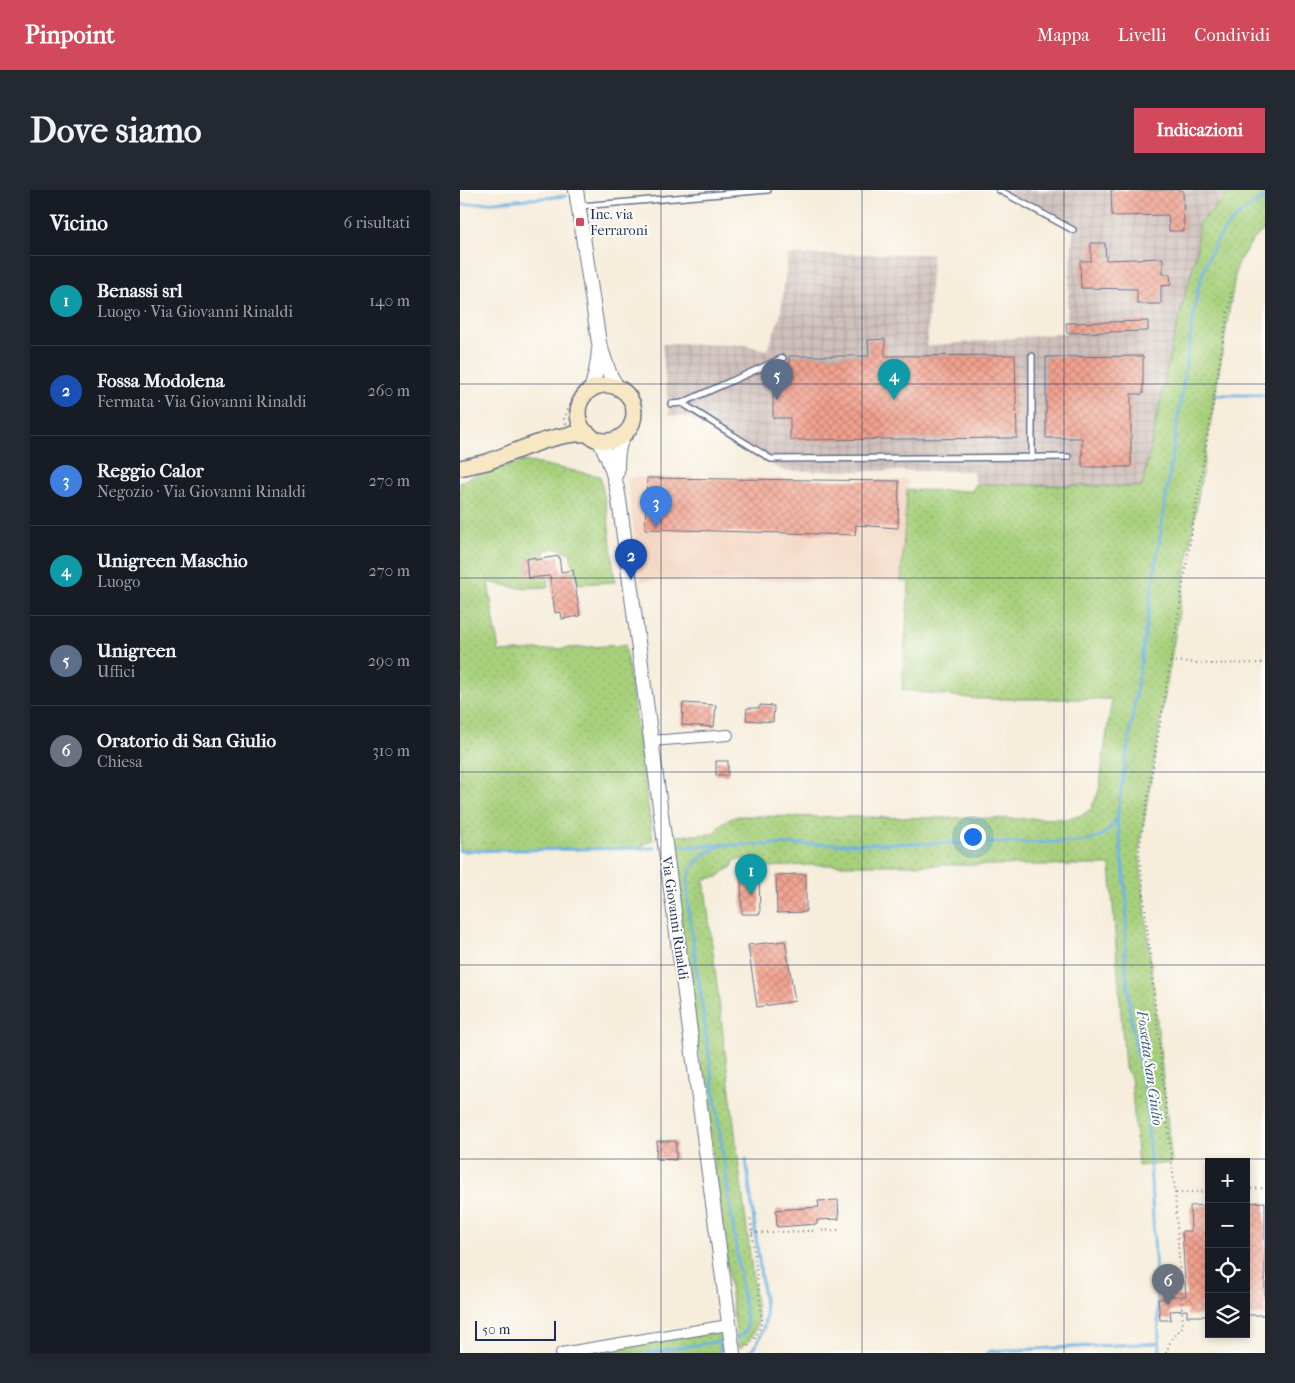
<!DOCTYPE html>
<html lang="it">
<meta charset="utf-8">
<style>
body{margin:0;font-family:"IM FELL French Canon",serif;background:#242831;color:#f1f3f6}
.controls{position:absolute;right:15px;bottom:15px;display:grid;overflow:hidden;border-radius:0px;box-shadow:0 2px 8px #0003}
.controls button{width:45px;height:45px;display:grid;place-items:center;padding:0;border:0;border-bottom:1px solid #363941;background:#171b24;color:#f1f3f6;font:25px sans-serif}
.scale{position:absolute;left:15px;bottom:12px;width:81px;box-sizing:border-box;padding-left:5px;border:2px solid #1b2f5e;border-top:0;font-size:14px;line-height:18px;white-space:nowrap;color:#1b2f5e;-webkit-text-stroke:4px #fdfcf7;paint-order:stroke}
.you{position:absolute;left:512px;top:646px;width:18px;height:18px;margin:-12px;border:4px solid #fff;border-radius:50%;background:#1a73e8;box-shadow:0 0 0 8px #1a73e833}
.badge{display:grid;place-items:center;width:32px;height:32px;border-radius:50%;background:#d1495b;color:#fff;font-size:16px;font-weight:700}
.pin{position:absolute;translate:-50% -41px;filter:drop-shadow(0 1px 2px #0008)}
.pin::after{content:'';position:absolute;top:26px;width:18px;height:15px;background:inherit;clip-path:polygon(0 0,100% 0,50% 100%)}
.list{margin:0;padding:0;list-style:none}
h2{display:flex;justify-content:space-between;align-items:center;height:65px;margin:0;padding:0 20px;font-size:21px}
h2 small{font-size:16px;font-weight:400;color:#9ea1a6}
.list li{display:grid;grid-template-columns:32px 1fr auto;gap:15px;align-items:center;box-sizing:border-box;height:90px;padding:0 20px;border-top:1px solid #363941}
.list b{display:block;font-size:19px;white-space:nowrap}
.list p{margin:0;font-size:16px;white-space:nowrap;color:#9ea1a6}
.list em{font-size:16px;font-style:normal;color:#9ea1a6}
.icon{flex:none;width:28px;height:28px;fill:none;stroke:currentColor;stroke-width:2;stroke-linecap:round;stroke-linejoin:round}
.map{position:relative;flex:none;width:805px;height:1163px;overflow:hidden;border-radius:0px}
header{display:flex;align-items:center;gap:30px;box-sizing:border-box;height:70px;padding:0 25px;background:#d1495b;color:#fff}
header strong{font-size:24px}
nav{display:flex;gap:28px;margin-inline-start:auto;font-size:18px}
.intro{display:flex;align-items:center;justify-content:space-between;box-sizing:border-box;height:120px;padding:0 30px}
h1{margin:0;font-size:35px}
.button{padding:12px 22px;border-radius:0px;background:#d1495b;color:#fff;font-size:18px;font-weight:700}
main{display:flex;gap:30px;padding:0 30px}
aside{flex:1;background:#171b24;border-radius:0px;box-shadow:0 2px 8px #0003}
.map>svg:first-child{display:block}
.built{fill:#f3d4bf}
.industrial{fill:url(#industrial-grid)}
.grass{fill:url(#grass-dots);stroke:#61806c}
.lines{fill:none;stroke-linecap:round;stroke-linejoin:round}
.stream{stroke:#6fb3e4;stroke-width:3}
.building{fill:url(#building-cross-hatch)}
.service-casing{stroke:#68728a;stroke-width:8}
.minor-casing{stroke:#68728a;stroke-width:12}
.tertiary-casing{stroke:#68728a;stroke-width:16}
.secondary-casing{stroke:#68728a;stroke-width:18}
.path{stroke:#68728a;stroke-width:2;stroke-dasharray:1 4;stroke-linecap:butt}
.service{stroke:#fff;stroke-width:5}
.minor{stroke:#fff;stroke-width:10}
.tertiary{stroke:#fff;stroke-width:14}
.secondary{stroke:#f7e8c3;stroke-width:15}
.grid{fill:none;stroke:#1b2f5e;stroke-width:1;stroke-opacity:0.55}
.poi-dot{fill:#d1495b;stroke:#fdfcf7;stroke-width:2}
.labels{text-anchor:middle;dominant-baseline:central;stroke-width:4;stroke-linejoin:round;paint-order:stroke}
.poi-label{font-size:14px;fill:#1b2f5e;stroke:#fdfcf7;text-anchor:start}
.street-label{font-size:14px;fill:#1b2f5e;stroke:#fdfcf7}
.water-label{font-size:15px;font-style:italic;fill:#385d8d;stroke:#fdfcf7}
</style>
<header>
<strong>Pinpoint</strong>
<nav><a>Mappa</a><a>Livelli</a><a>Condividi</a></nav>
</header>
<div class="intro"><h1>Dove siamo</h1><a class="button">Indicazioni</a></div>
<main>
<aside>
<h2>Vicino<small>6 risultati</small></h2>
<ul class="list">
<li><span class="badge" style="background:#0f9aa8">1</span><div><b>Benassi srl</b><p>Luogo · Via Giovanni Rinaldi</p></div><em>140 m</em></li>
<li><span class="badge" style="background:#1a4fb4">2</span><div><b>Fossa Modolena</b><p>Fermata · Via Giovanni Rinaldi</p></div><em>260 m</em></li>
<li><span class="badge" style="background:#3f7fe0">3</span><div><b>Reggio Calor</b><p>Negozio · Via Giovanni Rinaldi</p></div><em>270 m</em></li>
<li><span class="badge" style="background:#0f9aa8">4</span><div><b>Unigreen Maschio</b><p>Luogo</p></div><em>270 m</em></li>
<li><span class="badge" style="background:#5c6f8a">5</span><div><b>Unigreen</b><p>Uffici</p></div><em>290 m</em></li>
<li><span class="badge" style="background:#6b7280">6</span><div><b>Oratorio di San Giulio</b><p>Chiesa</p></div><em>310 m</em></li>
</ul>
</aside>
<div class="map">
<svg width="805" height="1163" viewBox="0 0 805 1163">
<defs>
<pattern id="industrial-grid" width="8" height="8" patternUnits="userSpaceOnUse" patternTransform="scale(1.25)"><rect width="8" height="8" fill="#cfc0bb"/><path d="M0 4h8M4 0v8" fill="none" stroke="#b1a5a3"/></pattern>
<pattern id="grass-dots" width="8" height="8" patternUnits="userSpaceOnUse" patternTransform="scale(1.25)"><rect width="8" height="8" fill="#a7d07b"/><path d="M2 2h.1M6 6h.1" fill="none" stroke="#8fb36d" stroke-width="1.8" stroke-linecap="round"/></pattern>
<pattern id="building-cross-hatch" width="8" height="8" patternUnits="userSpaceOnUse" patternTransform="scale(1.25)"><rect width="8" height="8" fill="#f3a18e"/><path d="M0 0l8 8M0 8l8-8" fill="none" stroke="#c48477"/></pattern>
</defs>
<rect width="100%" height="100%" fill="#fdfcf7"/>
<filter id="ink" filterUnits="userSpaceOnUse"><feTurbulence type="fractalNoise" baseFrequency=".02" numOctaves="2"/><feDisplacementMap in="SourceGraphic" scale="10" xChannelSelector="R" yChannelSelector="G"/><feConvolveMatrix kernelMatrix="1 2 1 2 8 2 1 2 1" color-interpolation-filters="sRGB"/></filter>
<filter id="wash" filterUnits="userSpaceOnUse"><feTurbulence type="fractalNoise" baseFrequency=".0096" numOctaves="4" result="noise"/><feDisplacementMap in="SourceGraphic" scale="20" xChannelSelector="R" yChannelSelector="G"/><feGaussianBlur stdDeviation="1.12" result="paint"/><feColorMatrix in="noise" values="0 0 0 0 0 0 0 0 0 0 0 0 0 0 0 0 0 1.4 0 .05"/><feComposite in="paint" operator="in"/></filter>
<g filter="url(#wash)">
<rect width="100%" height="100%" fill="#f6eddb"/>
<path class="built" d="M167,287l281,3 -7,101h-261z"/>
<path class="industrial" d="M539,0h233l-34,34 -1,26 -24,91 -30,146 -167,-3 -4,-13h-189l-94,-54 -20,-2 -7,-71 82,1 23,5 13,-33 8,-62 144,-1 -5,92 139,-13 7,-103z"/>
<g class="grass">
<path d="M772,0h33v39l-13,12 -15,23 -98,587 33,312 -34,3 -7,-89 -6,-9 -15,-203h-305l-38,2 -11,-7 -10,-1 -11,1 -3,7 -6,3 -8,7 -14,2 54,441c-2,11 -8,24 -20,27l-68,-511 44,-2c7,-12 11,-14 25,-18l330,3 13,-4 9,-6 5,-11 4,-12 3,-28 9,-59h-134l-76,-9 7,-108 -8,-1 6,-91 65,1 4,-7 166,3 31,-146 24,-91 1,-26z"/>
<path d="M64,271l76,15 7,33 8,73 -37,2 -8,-31 -13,-5 -13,2 4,37 -29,1 -31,-6 11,70 126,-7 28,195 -17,9 -176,2v-369l14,-6z"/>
<path d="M264,1141l3,19 -18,3h-131z"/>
</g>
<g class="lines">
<g class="stream">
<path d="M0,15l106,-9"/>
<path d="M755,205h50"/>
<path d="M657,628l10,84 -2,56 6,62 16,84 13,249"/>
<path d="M216,657l44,-2"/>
<path d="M0,661l194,-3"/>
<path d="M286,969l20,156c-2,15 -6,27 -17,38"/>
<path d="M275,1148c8,-1 11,-6 12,-13l-58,-412c-1,-11 -3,-25 0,-36 3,-16 20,-27 34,-32l357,-3c19,-3 27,-7 37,-24l80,-525c13,-47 24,-71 68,-96"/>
<path d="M186,1163l81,-13"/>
<path d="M260,1163l1,-12"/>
<path d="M527,1163l4,-2 168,-8"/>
</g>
</g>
<g id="blocks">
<g class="building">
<path d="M651,0h72l1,41h-15l-1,-16 -56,1z"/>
<path d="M631,53h14l1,17 57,-2v16h7l1,11 -10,1v18h-24v-15l-56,-1 -1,-27h11z"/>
<path d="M688,131v10l-81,2 -1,-10z"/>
<path d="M425,149v17l130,-1 2,83 -227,2v-22h-17v-36h17l-1,-26h80l-1,-16z"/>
<path d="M683,166v38h-12v73h-49v-29h-36v-81z"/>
<path d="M187,288l252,3 -1,47 -42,-3 -1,10 -210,-6z"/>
<path d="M99,366l2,16 12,-2 7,46 -18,3 -1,-7 -6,1 -5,-37 -22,2 -2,-19 9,-2v3z"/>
<path d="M223,513l33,2 -2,22 -32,-2z"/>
<path d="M300,515l14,1 -1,16 -27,-2 1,-12h13z"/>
<rect x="256" y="571" width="12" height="14"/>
<path d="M346,684v38l-29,1 -1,-38z"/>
<path d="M281,685h18l1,39h-18z"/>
<path d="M325,751l10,60 -38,6 -9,-62z"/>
<path d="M197,951h19v19l-20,-1z"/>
<path d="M378,1010l1,19 -22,1v4l-40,3 -1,-17 43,-3 -1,-6z"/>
<path d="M805,1012v113h-19v-112z"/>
<path d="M749,1015v111h-22v-6l-17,1 1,9h-11l-2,-21h9v-3h19l-4,-65h9l-1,-25z"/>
</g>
</g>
</g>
<g filter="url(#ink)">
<use href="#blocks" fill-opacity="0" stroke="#68728a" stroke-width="1"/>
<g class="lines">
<g class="service-casing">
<g id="service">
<path d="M539,0l74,40"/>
<path d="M121,16l187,-16"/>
<path d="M572,166v101"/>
<path d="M222,213l89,56 297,-2"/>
<path d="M211,214l11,-1 101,-45"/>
</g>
</g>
<g class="minor-casing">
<g id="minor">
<path d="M191,551l77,-6"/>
<path d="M101,1163l167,-28"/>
</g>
</g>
<g class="tertiary-casing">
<g id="tertiary">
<path d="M116,0l23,153 11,32 7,12"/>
<path d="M131,199c5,-13 7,-27 8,-40"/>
<path d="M139,250c12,21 18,43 21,67l113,846"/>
<path d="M157,282c0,-13 0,-24 6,-36"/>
</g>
</g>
<g class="secondary-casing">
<g id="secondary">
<circle cx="146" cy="223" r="28"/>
<path d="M0,278c9,-2 18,-4 27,-6 31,-11 68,-30 102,-28"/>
</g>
</g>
<g class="path">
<path d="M106,234l-2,-5c5,-10 8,-20 14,-29"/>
<path d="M711,471l39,3 55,-1"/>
<path d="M786,999l19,-1"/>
<path d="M716,1003l33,-2"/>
<path d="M292,1043l86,-3"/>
<path d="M284,1159c11,-7 15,-17 18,-29l-12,-104"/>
<path d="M706,1163l5,-13 12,-14 -8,-133 -36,-342 93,-563"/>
</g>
<use href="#service" class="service"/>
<use href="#minor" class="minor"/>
<use href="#tertiary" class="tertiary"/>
<use href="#secondary" class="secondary"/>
</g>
</g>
<path class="grid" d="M201,0v1163M402,0v1163M604,0v1163M0,194h805M0,388h805M0,582h805M0,775h805M0,969h805"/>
<rect class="poi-dot" x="115" y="27" width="10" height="10" rx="2.5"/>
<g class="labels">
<g class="poi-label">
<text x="130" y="24">Inc. via<tspan x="130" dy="16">Ferraroni</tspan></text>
</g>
<g class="street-label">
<text transform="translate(215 728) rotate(82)">Via Giovanni Rinaldi</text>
</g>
<g class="water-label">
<text transform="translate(690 878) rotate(82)">Fossetta San Giulio</text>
</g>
</g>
</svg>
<div class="controls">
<button>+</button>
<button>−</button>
<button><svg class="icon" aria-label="locate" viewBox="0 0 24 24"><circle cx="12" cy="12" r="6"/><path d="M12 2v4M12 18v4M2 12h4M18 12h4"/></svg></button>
<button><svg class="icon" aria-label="layers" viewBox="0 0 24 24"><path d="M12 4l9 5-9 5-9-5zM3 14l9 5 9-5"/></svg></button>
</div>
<div class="scale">50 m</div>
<div class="you"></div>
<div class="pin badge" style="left:291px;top:705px;background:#0f9aa8">1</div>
<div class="pin badge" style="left:171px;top:390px;background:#1a4fb4">2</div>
<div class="pin badge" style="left:196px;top:337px;background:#3f7fe0">3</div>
<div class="pin badge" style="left:434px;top:210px;background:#0f9aa8">4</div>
<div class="pin badge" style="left:317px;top:210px;background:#5c6f8a">5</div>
<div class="pin badge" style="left:708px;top:1115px;background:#6b7280">6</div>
</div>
</main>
